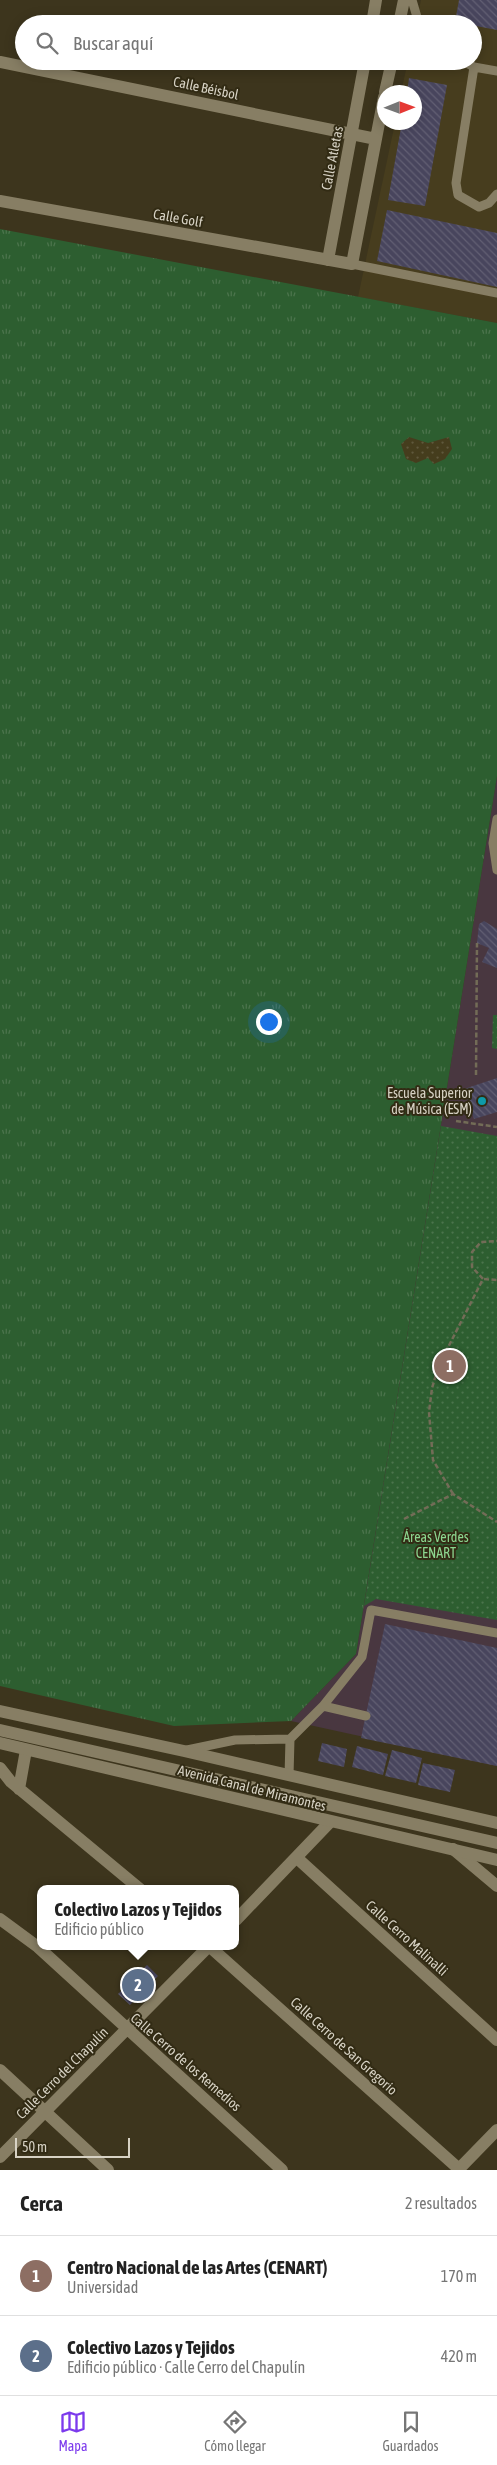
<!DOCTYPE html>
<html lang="es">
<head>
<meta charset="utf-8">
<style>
  body { margin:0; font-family:"Asap Condensed",sans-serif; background:#f2f2f2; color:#222 }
  .compass { position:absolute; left:377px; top:85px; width:45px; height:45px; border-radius:50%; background:#fff; box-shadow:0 2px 12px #0003; rotate:89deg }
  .scale { position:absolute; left:15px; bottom:12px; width:115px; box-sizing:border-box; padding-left:5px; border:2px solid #d7d2c4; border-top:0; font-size:14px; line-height:18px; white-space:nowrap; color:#d7d2c4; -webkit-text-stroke:4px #322b14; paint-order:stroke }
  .you { position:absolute; left:268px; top:1021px; width:18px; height:18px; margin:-12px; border:4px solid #fff; border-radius:50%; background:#1a73e8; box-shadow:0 0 0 8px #1a73e833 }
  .badge { display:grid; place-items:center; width:32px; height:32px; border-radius:50%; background:#7c3aed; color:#fff; font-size:16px; font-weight:700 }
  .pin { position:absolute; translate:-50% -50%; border:2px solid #fff; box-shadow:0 1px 5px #0006 }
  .popup { position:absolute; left:37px; top:1885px; width:202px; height:65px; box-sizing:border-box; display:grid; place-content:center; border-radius:10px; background:#fff; filter:drop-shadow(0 1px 4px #0005); font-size:16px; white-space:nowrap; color:#767676 }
  .popup b { font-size:19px; color:#222 }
  .popup::after { content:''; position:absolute; left:50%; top:100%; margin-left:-10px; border:10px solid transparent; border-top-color:#fff }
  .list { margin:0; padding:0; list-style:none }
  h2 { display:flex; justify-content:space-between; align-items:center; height:65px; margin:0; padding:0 20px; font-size:21px }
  h2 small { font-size:16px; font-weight:400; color:#767676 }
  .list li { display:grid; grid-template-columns:32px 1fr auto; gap:15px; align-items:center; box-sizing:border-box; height:80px; padding:0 20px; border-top:1px solid #e0e0e0 }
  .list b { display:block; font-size:19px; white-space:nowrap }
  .list p { margin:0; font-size:16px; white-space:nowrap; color:#767676 }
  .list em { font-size:16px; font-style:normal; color:#767676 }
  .icon { flex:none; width:28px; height:28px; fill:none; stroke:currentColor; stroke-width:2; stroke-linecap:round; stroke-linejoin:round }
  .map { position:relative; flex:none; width:497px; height:2170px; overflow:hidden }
  .search { position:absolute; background:#fff; box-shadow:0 2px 12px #0003; left:15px; right:15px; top:15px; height:55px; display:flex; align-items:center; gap:12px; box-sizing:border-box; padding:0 18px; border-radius:28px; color:#767676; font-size:19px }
  .sheet { height:225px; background:#fff }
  nav { display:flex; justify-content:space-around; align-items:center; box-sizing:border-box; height:70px; border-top:1px solid #e0e0e0; background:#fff; font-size:14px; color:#767676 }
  nav a { display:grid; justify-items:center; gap:2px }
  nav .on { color:#7c3aed }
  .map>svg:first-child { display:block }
  .built { fill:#473d1e }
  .education { fill:#493740 }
  .grass { fill:url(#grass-tufts) }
  .sand { fill:url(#sand-dots) }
  .park { fill:url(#park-dots) }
  .building { fill:url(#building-back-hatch) }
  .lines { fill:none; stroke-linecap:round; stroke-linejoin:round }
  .path { stroke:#736c57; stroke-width:2.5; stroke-dasharray:5 2.5; stroke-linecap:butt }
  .lane { stroke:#877e64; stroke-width:9 }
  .street { stroke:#877e64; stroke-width:12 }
  .secondary { stroke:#877e64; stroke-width:12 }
  .culture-dot { fill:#0f9aa8; stroke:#322b14; stroke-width:2 }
  .labels { text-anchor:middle; stroke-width:4; stroke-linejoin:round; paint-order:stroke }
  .street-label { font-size:14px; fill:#d7d2c4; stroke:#322b14 }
  .poi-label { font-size:14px; fill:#d7d2c4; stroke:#322b14; text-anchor:end }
  .park-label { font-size:14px; fill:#8cd68f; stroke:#322b14 }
</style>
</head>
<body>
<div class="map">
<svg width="497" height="2170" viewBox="0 0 497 2170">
  <defs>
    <pattern id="grass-tufts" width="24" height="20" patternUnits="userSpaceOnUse" patternTransform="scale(1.25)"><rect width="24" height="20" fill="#2d5e30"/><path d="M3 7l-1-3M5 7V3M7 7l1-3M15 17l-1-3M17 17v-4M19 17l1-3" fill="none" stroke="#4b744c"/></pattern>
    <pattern id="sand-dots" width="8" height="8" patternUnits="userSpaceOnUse" patternTransform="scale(1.25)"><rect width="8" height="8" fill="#453d1d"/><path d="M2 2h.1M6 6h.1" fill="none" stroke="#5f583c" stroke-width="1.8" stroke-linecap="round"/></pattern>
    <pattern id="park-dots" width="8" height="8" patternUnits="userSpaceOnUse" patternTransform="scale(1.25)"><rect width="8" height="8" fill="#2d5e30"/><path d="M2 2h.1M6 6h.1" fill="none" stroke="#4b744c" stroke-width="1.8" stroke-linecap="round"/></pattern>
    <pattern id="building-back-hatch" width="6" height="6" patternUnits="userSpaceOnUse" patternTransform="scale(1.25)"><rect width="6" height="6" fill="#48455d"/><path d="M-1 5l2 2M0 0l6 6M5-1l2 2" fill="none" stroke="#625f73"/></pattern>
  </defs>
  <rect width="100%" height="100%" fill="#3d351d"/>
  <path class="built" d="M421,0H497V323L358,297L395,123L414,122V92H401L408,61H473V24H416Z"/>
  <path class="education" d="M497,776V1766L291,1721L356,1654Z"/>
  <path class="grass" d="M0,229L497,323V776L356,1654L291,1721L174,1726L0,1686Z"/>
  <path class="sand" d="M409,437L428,443L449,437L452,449L445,459L434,464L428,458L416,463L406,459L401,444Z"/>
  <path class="park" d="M493,1015H497V1049L492,1048Z
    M441,1126L497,1136V1620L376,1599L364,1606Z"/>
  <path class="building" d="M459,0H497V30L455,22Z
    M409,78L447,85L425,206L388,200L402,122H414V92H407Z
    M387,210L497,233V287L377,261Z
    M484,921L497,929V968L482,962L489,948L477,943L479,924Z
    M497,1078V1112L474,1119L464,1089Z
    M385,1624L497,1648V1766L361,1738Z
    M322,1743L347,1749L344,1767L318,1761Z
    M357,1746L388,1754L383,1775L352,1767Z
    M392,1750L422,1758L416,1783L385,1776Z
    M423,1763L455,1770L450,1792L418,1785Z
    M147,1965L158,1976L130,2005L118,1994Z"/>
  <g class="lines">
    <path class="path" d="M476,1075L477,943
      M456,1121L497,1127
      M484,1279L497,1280
      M453,1494L433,1460L429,1412L432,1388L439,1365L483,1279L472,1267V1252L481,1242L497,1241
      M404,1519L453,1494L497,1522"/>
    <path class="lane" d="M412,0L417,17L422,24
      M463,61L474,67L497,71
      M474,67L456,183L458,195L479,207L489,203L497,194
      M352,264L497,293
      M497,819L493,843L497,870
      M323,1706L362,1657L371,1610L497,1633
      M187,1750L235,1740L290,1739
      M289,1776L290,1739L323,1706L366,1716"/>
    <path class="street" d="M372,24L376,0
      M399,24L404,0
      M0,62L376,139
      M385,92L392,61
      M0,201L352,264L384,97
      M328,260L365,61
      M0,1768L11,1782L140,1889
      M19,1789L26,1750
      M453,1849L497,1886
      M297,1858L497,2040
      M0,1919L38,1947L282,2170
      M236,1920L330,1822
      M0,2070L108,2170
      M0,2157L209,1946L459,2169
      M458,2170L497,2130"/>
    <path class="secondary" d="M0,1711L184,1751L497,1823
      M0,1730L497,1843
      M0,1743L497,1860"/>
  </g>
  <circle class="culture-dot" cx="482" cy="1101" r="5"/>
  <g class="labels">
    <g class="street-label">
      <text transform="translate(206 88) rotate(12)" y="5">Calle Béisbol</text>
      <text transform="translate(332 158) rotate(-79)" y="5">Calle Atletas</text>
      <text transform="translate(178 218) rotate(10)" y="5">Calle Golf</text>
      <text transform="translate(252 1788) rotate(14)" y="5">Avenida Canal de Miramontes</text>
      <text transform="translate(407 1938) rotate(42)" y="5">Calle Cerro Malinalli</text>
      <text transform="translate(344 2046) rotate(42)" y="5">Calle Cerro de San Gregorio</text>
      <text transform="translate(186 2062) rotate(41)" y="5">Calle Cerro de los Remedios</text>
      <text transform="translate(62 2073) rotate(-45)" y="5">Calle Cerro del Chapulín</text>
    </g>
    <g class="poi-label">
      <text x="472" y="1098">Escuela Superior<tspan x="472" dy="16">de Música (ESM)</tspan></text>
    </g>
    <g class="park-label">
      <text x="436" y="1542">Áreas Verdes<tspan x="436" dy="16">CENART</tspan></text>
    </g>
  </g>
</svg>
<svg class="compass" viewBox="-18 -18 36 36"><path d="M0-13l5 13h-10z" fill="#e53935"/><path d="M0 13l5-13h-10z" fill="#767676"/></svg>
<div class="scale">50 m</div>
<div class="you"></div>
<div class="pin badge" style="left:450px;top:1366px;background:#8d6e63">1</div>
<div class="pin badge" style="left:138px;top:1985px;background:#5c6f8a">2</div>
<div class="popup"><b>Colectivo Lazos y Tejidos</b>Edificio público</div>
<div class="search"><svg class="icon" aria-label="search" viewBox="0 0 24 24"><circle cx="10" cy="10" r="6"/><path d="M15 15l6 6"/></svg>Buscar aquí</div>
</div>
<section class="sheet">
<h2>Cerca<small>2 resultados</small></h2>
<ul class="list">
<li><span class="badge" style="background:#8d6e63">1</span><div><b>Centro Nacional de las Artes (CENART)</b><p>Universidad</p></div><em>170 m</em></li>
<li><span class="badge" style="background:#5c6f8a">2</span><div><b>Colectivo Lazos y Tejidos</b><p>Edificio público · Calle Cerro del Chapulín</p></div><em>420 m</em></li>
</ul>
</section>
<nav>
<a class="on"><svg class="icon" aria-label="map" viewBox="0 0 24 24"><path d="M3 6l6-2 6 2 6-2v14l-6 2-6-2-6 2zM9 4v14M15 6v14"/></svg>Mapa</a>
<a><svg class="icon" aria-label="directions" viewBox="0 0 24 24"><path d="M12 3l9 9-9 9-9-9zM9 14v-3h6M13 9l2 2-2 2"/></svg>Cómo llegar</a>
<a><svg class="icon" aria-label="saved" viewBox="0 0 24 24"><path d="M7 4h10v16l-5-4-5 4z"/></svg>Guardados</a>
</nav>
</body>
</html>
